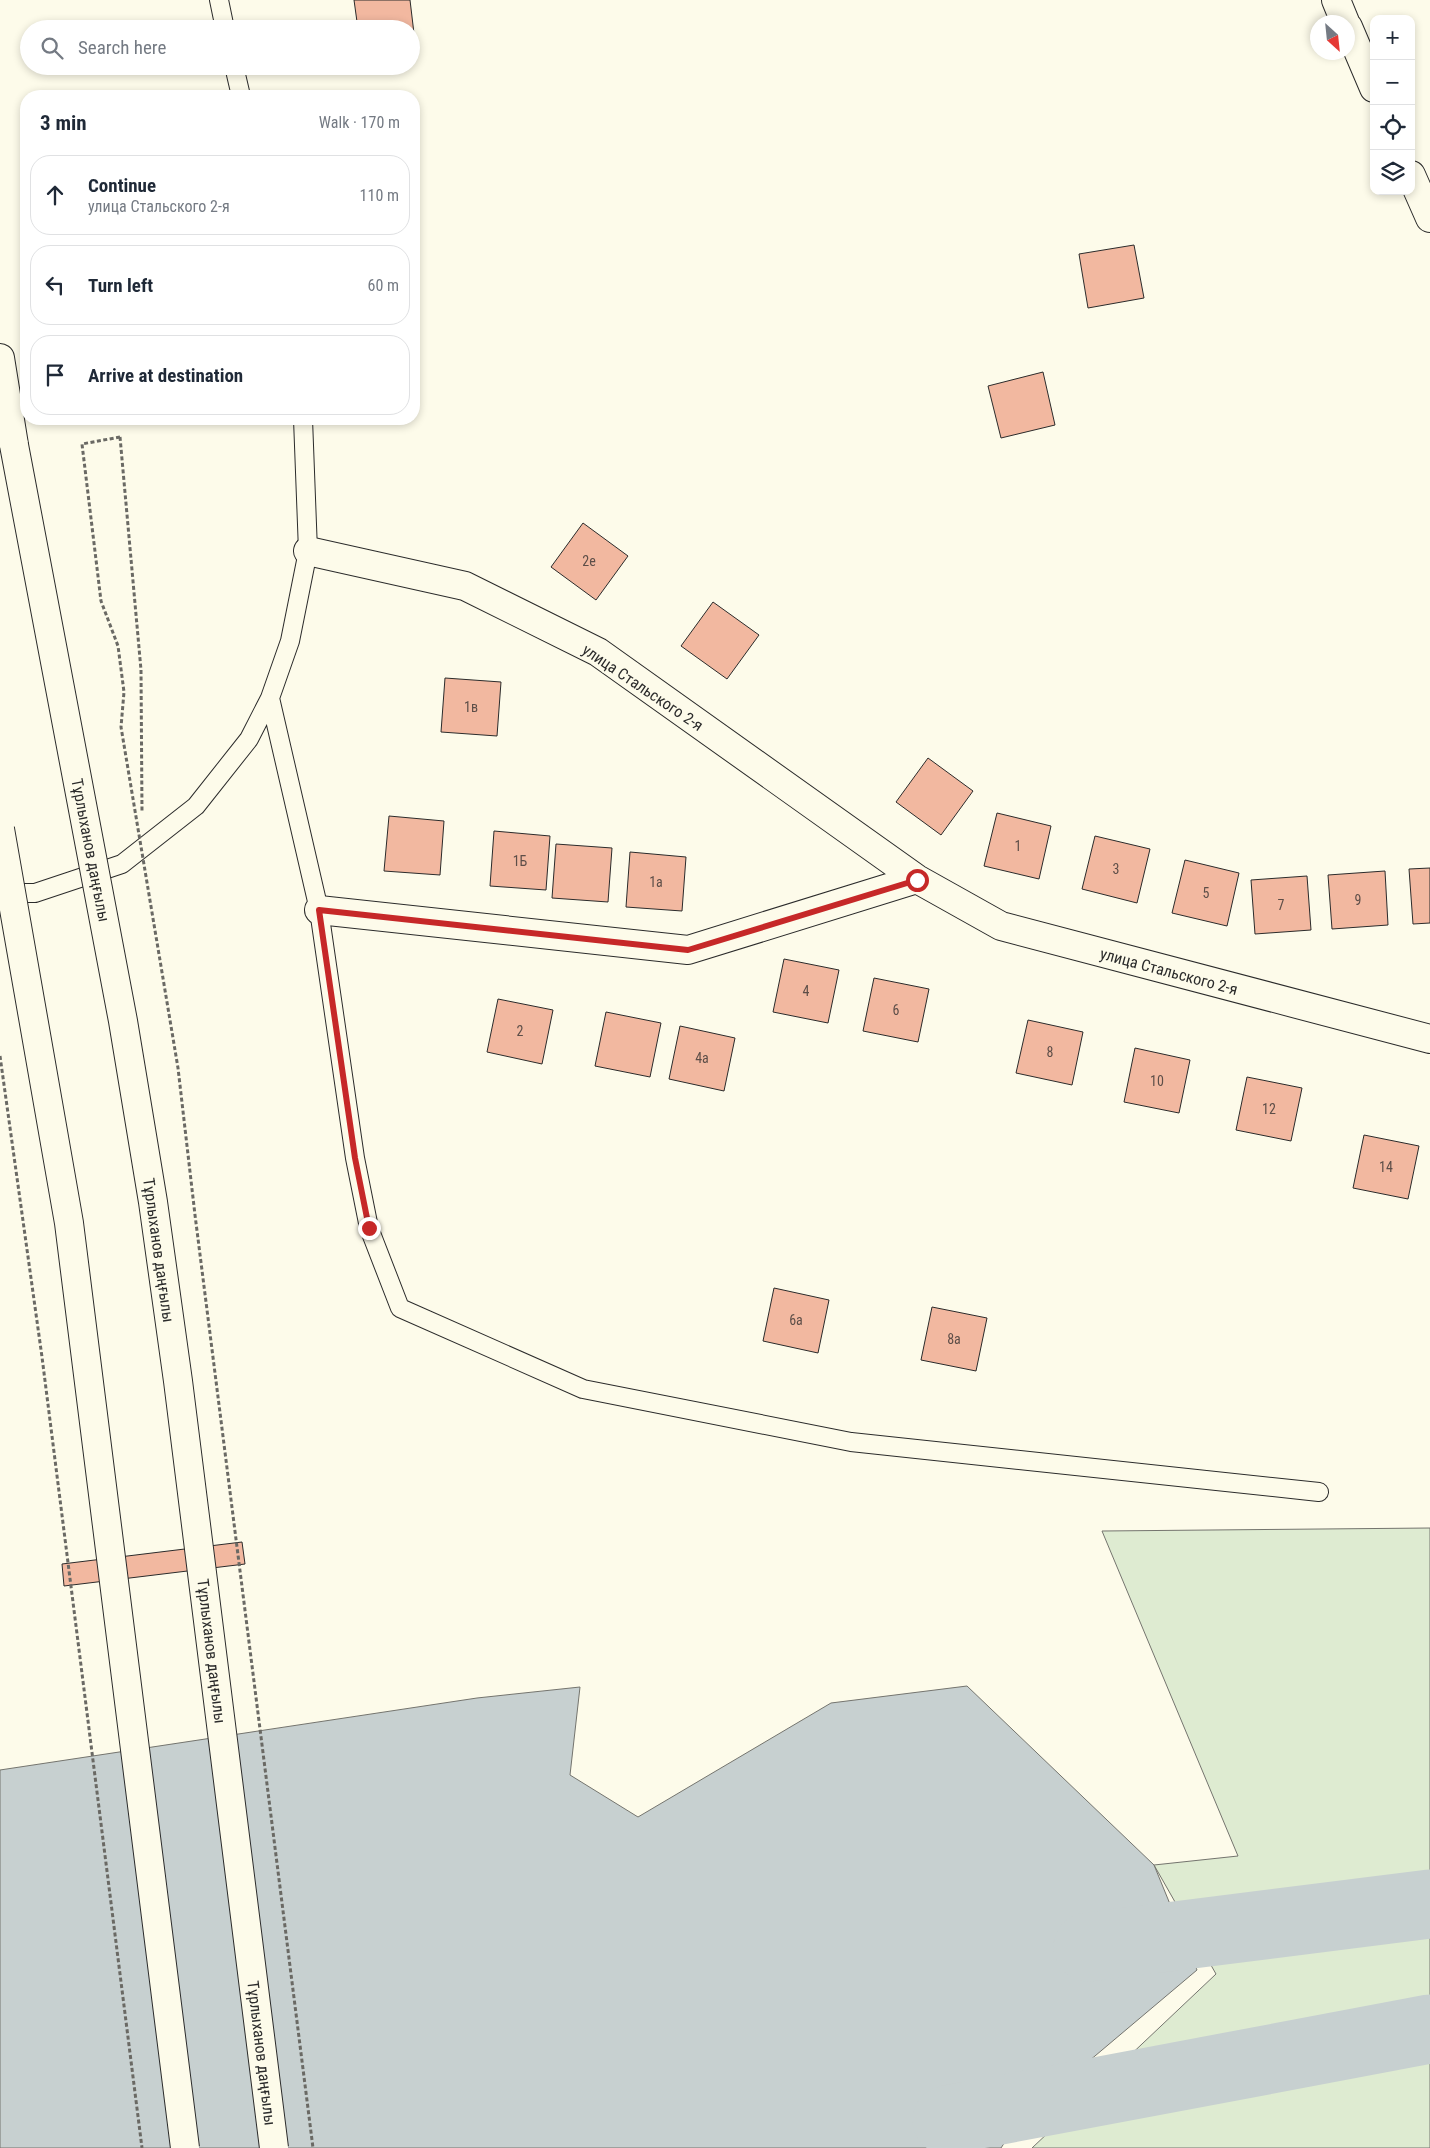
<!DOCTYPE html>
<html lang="en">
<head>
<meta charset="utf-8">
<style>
  body { margin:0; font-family:"Roboto Condensed",sans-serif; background:#f2f2f3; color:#1f2937 }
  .controls { position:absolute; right:15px; top:15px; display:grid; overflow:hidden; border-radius:10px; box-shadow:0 2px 8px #0003 }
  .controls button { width:45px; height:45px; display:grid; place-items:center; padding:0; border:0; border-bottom:1px solid #e0e1e3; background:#fff; color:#1f2937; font:25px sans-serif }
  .compass { position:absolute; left:1310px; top:15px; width:45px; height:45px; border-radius:50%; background:#fff; box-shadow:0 2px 8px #0003; rotate:153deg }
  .stop { position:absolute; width:15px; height:15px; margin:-11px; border:4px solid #c62828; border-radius:50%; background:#fff }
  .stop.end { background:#c62828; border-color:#fff; box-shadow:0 1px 5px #0008 }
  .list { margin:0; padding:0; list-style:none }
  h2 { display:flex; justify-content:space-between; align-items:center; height:65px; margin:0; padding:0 20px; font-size:21px }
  h2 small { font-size:16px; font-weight:400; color:#747a83 }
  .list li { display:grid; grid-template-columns:32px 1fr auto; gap:15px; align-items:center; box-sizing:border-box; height:80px; margin:0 10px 10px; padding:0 10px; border:1px solid #e0e1e3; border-radius:20px }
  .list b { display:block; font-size:19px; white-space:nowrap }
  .list p { margin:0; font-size:16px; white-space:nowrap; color:#747a83 }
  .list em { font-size:16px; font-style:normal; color:#747a83 }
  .icon { flex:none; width:28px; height:28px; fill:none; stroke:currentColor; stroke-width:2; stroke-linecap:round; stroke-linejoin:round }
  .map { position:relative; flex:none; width:1430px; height:2148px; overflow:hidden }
  .search { position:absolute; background:#fff; box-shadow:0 2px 8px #0003; left:20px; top:20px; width:400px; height:55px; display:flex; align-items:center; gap:12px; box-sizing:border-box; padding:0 18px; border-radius:28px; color:#747a83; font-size:19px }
  .panel { position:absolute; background:#fff; box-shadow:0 2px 8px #0003; left:20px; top:90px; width:400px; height:335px; border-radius:20px }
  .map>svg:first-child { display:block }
  .green { fill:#deebd1; stroke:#74746e }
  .water { fill:#c7d0d0; stroke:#74746e }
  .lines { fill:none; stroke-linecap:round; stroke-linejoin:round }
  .river { stroke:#c7d0d0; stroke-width:69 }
  .building { fill:#f2b8a0; stroke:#2b2b2b }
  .lane-casing { stroke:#2b2b2b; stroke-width:20 }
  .street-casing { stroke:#2b2b2b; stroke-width:30 }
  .highway-casing { stroke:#2b2b2b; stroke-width:30 }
  .path { stroke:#6a6964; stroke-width:3; stroke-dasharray:4 2.5; stroke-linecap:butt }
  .lane { stroke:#fdfbea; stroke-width:18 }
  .street { stroke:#fdfbea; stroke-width:28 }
  .highway { stroke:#fdfbea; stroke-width:28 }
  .highway-bridge-casing { stroke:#2b2b2b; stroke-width:30; stroke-linecap:butt }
  .path-bridge { stroke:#6a6964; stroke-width:3; stroke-dasharray:4 2.5; stroke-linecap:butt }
  .highway-bridge { stroke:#fdfbea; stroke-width:28 }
  .route { stroke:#c62828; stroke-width:6 }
  .labels { text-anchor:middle; stroke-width:4; stroke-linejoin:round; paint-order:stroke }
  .number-label { font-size:14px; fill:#5d4e48 }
  .street-label { font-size:16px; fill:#2b2b2b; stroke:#fdfbea }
</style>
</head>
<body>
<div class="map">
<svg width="1430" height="2148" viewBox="0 0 1430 2148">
  <rect width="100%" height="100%" fill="#fdfbea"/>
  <path class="green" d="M1430,1528V2148H1032L1216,1974L1154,1865L1238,1856L1102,1531Z"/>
  <path class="water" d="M967,1686L1154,1865L1197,1970L1019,2120L1001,2148H0V1770L477,1698L580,1687L570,1775L638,1817L831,1703Z"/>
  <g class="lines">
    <path class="river" d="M1088,1947L1430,1904
      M947,2120L1430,2029"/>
  </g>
  <path class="building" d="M354,0H410L415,42L411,43V29H358Z
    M1134,245L1144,298L1088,308L1079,254Z
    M1043,372L1055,425L1001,438L988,386Z
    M583,523L628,556L596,600L551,567Z
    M713,602L759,635L727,679L681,646Z
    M445,678L501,682L497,736L441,732Z
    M928,758L973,791L941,835L896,802Z
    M997,813L1051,826L1039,879L984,866Z
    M389,816L444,821L440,875L384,871Z
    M494,831L550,836L546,890L490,886Z
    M1095,836L1150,849L1137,903L1082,889Z
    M556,844L612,848L608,902L552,898Z
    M630,852L686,857L682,911L626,907Z
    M1185,860L1239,873L1227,926L1172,913Z
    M1430,868V923L1413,924L1409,869Z
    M1385,871L1388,925L1332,929L1328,875Z
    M1307,876L1311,930L1255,934L1251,880Z
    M784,959L839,970L828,1023L773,1012Z
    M874,978L929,989L918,1042L863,1031Z
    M498,999L553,1010L542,1064L487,1052Z
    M606,1012L661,1023L650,1077L595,1066Z
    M1028,1020L1083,1032L1072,1085L1016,1073Z
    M680,1026L735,1038L724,1091L669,1079Z
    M1135,1048L1190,1060L1179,1113L1124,1102Z
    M1247,1077L1302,1088L1291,1141L1236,1130Z
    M1364,1135L1419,1146L1408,1199L1353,1188Z
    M774,1288L829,1300L818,1353L763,1341Z
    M932,1307L987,1318L976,1371L921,1360Z
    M242,1542L245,1564L64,1586L62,1564Z"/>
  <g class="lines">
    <defs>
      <path id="lane" d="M219,0L225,29
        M234,66L241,96
        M270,698L319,910L355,1158L369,1228L400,1308L583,1389L851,1442L1319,1492
        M2,893H35L122,864L196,806L249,739L270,698L290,641L308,551L303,419"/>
      <path id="street" d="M1336,0L1345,22
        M1348,27L1374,88
        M1411,175L1430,218
        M308,551L465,586L598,652L917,879L1001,926L1430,1039
        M319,910L688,950L917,879"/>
      <path id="highway" d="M0,358L14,445"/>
    </defs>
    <use href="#lane" class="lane-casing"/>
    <use href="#street" class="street-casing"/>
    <use href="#highway" class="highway-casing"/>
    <path class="path" d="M120,437L141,670L142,812
      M0,1056L42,1357L142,2148"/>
    <use href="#lane" class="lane"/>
    <use href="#street" class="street"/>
    <use href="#highway" class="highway"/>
    <defs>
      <path id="highway-bridge" d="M14,445L123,1021L153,1202L178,1381L274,2148
        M0,829L69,1223L185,2148"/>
    </defs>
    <use href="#highway-bridge" class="highway-bridge-casing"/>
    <path class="path-bridge" d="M120,437L82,444L101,601L118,646L124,692L121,727L178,1068L195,1215L313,2148"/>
    <use href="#highway-bridge" class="highway-bridge"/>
  </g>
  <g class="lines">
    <path class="route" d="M369,1228L355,1158L319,910L688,950L917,880"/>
  </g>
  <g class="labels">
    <g class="number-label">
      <text x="589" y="566">2е</text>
      <text x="471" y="712">1в</text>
      <text x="1018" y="851">1</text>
      <text x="520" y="866">1Б</text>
      <text x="1116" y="874">3</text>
      <text x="656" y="887">1а</text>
      <text x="1206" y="898">5</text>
      <text x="1358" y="905">9</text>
      <text x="1281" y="910">7</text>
      <text x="806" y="996">4</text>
      <text x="896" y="1015">6</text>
      <text x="520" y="1036">2</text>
      <text x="1050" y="1057">8</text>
      <text x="702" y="1063">4а</text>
      <text x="1157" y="1086">10</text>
      <text x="1269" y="1114">12</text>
      <text x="1386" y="1172">14</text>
      <text x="796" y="1325">6а</text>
      <text x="954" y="1344">8а</text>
    </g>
    <g class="street-label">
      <text transform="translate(643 687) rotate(34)" y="6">улица Стальского 2-я</text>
      <text transform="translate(91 850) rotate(79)" y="6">Тұрлыханов даңғылы</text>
      <text transform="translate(1169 971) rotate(15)" y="6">улица Стальского 2-я</text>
      <text transform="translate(159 1250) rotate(82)" y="6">Тұрлыханов даңғылы</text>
      <text transform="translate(212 1651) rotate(83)" y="6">Тұрлыханов даңғылы</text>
      <text transform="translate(262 2053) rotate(83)" y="6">Тұрлыханов даңғылы</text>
    </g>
  </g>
</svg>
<div class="controls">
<button>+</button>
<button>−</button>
<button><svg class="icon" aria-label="locate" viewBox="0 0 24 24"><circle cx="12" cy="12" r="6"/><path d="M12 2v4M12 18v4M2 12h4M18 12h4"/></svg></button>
<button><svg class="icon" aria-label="layers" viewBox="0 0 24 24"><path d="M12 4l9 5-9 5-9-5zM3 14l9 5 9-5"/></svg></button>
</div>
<svg class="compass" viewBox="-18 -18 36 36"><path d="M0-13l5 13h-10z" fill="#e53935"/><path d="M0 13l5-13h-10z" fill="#747a83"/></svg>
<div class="stop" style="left:917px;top:880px"></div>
<div class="stop end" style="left:369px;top:1228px"></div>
<div class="search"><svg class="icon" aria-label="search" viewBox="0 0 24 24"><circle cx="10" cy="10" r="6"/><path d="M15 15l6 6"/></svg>Search here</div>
<section class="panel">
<h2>3 min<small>Walk · 170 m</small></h2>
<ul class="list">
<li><svg class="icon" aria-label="ahead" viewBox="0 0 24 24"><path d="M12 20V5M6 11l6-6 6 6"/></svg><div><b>Continue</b><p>улица Стальского 2-я</p></div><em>110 m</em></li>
<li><svg class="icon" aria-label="left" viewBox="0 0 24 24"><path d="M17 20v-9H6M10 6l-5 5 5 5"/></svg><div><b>Turn left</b></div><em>60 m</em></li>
<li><svg class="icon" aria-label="arrive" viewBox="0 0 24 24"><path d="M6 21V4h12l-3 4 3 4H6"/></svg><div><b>Arrive at destination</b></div></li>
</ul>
</section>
</div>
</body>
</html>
